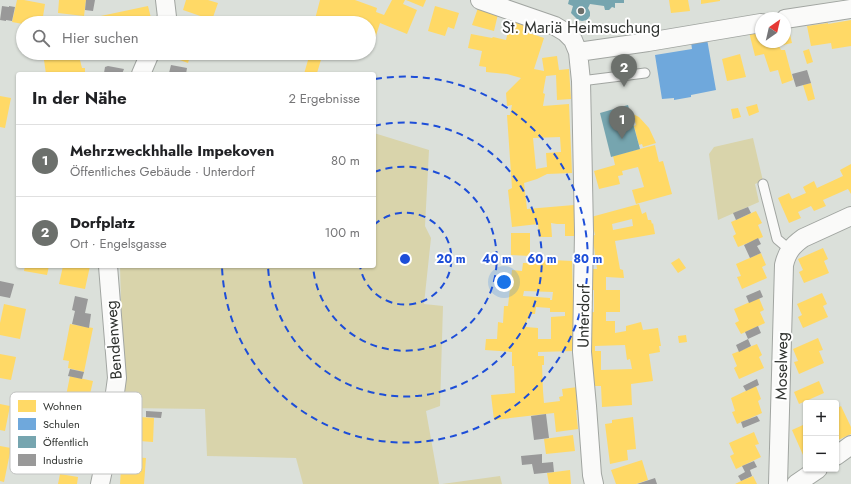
<!DOCTYPE html>
<html lang="de">
<head>
<meta charset="utf-8">
<style>
  body { margin:0; font-family:Jost,sans-serif; background:#f2f2f2; color:#202124 }
  .controls { position:absolute; right:12px; bottom:12px; display:grid; overflow:hidden; border-radius:4px; box-shadow:0 1px 3px #0004 }
  .controls button { width:36px; height:36px; display:grid; place-items:center; padding:0; border:0; border-bottom:1px solid #e0e0e0; background:#fff; color:#202124; font:20px sans-serif }
  .compass { position:absolute; left:755px; top:12px; width:36px; height:36px; border-radius:50%; background:#fff; box-shadow:0 1px 3px #0004; rotate:34deg }
  .you { position:absolute; left:504px; top:282px; width:14px; height:14px; margin:-10px; border:3px solid #fff; border-radius:50%; background:#1a73e8; box-shadow:0 0 0 6px #1a73e833 }
  .badge { display:grid; place-items:center; width:26px; height:26px; border-radius:50%; background:#6c706c; color:#fff; font-size:13px; font-weight:700 }
  .pin { position:absolute; translate:-50% -33px; filter:drop-shadow(0 1px 2px #0008) }
  .pin::after { content:''; position:absolute; top:21px; width:14px; height:12px; background:inherit; clip-path:polygon(0 0,100% 0,50% 100%) }
  .list { margin:0; padding:0; list-style:none }
  h2 { display:flex; justify-content:space-between; align-items:center; height:52px; margin:0; padding:0 16px; font-size:17px }
  h2 small { font-size:13px; font-weight:400; color:#757577 }
  .list li { display:grid; grid-template-columns:26px 1fr auto; gap:12px; align-items:center; box-sizing:border-box; height:72px; padding:0 16px; border-top:1px solid #e0e0e0 }
  .list b { display:block; font-size:15px; white-space:nowrap }
  .list p { margin:0; font-size:13px; white-space:nowrap; color:#757577 }
  .list em { font-size:13px; font-style:normal; color:#757577 }
  .icon { flex:none; width:22px; height:22px; fill:none; stroke:currentColor; stroke-width:2; stroke-linecap:round; stroke-linejoin:round }
  .map { position:relative; flex:none; width:851px; height:484px; overflow:hidden }
  .search { position:absolute; background:#fff; box-shadow:0 1px 3px #0004; left:16px; top:16px; width:360px; height:44px; display:flex; align-items:center; gap:10px; box-sizing:border-box; padding:0 14px; border-radius:22px; color:#757577; font-size:15px }
  .panel { position:absolute; background:#fff; box-shadow:0 1px 3px #0004; left:16px; top:72px; width:360px; height:196px; border-radius:4px }
  .map>svg:first-child { display:block }
  .green { fill:#d9d4ab }
  .homes { fill:#ffd966; fill-rule:evenodd }
  .schools { fill:#6fa8dc }
  .public { fill:#76a5af }
  .industry { fill:#999 }
  .lines { fill:none; stroke-linecap:round; stroke-linejoin:round }
  .lane-casing { stroke:#a1a5a1; stroke-width:11 }
  .street-casing { stroke:#a1a5a1; stroke-width:20 }
  .lane { stroke:#fafaf9; stroke-width:9 }
  .street { stroke:#fafaf9; stroke-width:18 }
  .ring { fill:none; stroke:#1d4ed8; stroke-width:2; stroke-dasharray:7 5 }
  .poi-dot { fill:#6c706c; stroke:#fff; stroke-width:1.5 }
  .labels { text-anchor:middle; stroke-width:4; stroke-linejoin:round; paint-order:stroke }
  .poi-label { font-size:16px; fill:#303330; stroke:#fff }
  .street-label { font-size:16px; fill:#303330; stroke:#fff }
  .key { fill:#fff; stroke:#c1c2c1; stroke-width:1 }
  .key-label { font-size:11px; fill:#303330 }
  .centre { fill:#1d4ed8; stroke:#fff; stroke-width:2 }
  .ring-label { font-size:12px; text-anchor:middle; font-weight:bold; fill:#1d4ed8; stroke:#fff; stroke-width:4; stroke-linejoin:round; paint-order:stroke }
</style>
</head>
<body>
<div class="map">
<svg width="851" height="484" viewBox="0 0 851 484">
  <rect width="100%" height="100%" fill="#dbe0da"/>
  <path class="green" d="M374,133L429,150L425,226L431,238L424,304L443,306L440,406L426,411L439,484H303L296,458L207,456L205,409L124,408L120,266H374Z
    M753,138L763,181L755,184L759,202L718,220L709,154L714,147Z
    M500,476L502,484H442Z"/>
  <path class="homes" d="M17,0H24L45,4L42,23H23V24L12,22Z
    M59,0H86L84,16L58,13Z
    M186,0H208L218,3L212,20L183,10Z
    M320,0H355L377,8L376,12L384,15L392,0H405L403,4L417,10L407,34L380,23L374,42L369,41V23H314Z
    M406,0H426L423,7Z
    M669,0H688L690,11L671,13Z
    M701,0H720V1L701,4Z
    M148,6L151,18L125,23H97L96,17Z
    M435,6L459,13L454,29L448,27L445,36L428,31Z
    M478,8L498,14L494,31L472,25Z
    M511,19L528,26L526,32L544,38L534,69L544,71L542,58L557,56L559,70L569,69L571,99L557,100L556,75L546,76L543,93L545,94L543,106L569,104L572,173L547,174L537,179L524,183L527,209L574,205V210H578L577,236H565V224H557L551,223L552,237H539L538,224L512,227L508,190L512,188L507,115H510L512,105L507,106L506,93L521,78L507,74L486,72V67L479,66L482,51L468,48L471,34L492,38L493,37L506,40ZM560,137L561,152L546,153L547,167L536,169L533,138Z
    M851,20V46L832,49L831,43L811,46L807,26L828,23V24Z
    M785,26H788L792,43L779,46L781,50H785L793,80L782,84L778,70L770,72L764,54L755,56L749,32L761,30V42H785Z
    M809,49L813,62L807,64L803,51Z
    M43,53H95V54L79,56L82,68H85V72L77,74H46Z
    M122,53H135L132,60H120Z
    M166,53H191L188,63L166,55Z
    M310,53H323L317,73L314,72L313,74H304Z
    M740,54L746,77L727,81L722,59Z
    M811,83L815,99L808,101L803,85Z
    M0,96L11,98L5,128L0,127Z
    M757,104L759,112L749,116L746,107Z
    M738,108L741,117L733,119L731,109Z
    M633,114L639,117L649,128L656,143L643,147L642,144L639,145L634,126L636,125Z
    M655,145L659,162L663,161L672,194L636,204L632,190L644,187L638,167L622,171L623,175L618,176L620,184L599,189L594,171L615,165L613,156Z
    M851,164V194L848,189L823,200L826,206L814,211L811,206L798,212L801,218L789,223L778,198L789,193L792,199L806,193L803,187L814,181L817,188L843,176L840,170Z
    M639,204L642,214L646,212L648,220H651L652,224L653,223L655,234L615,241L620,269L623,270L624,278L606,277V290H620V312H606V321H615V333L626,331V326L641,322L643,330L658,328L661,346H659L660,352L649,354L653,381L631,384L632,405L602,407L601,386H588L587,313L594,312V290H591V269H597L594,247L591,236L595,235L591,217ZM632,219L633,226L613,230L612,224ZM625,345L627,360L630,359L632,369L601,370V351H595V346Z
    M756,211L762,223L758,225L763,237L738,247L733,236L736,234L731,222Z
    M511,233H530V256L511,255Z
    M823,248L828,259L824,261L829,273L804,283L799,272L803,270L798,259Z
    M761,253L766,265L762,267L767,278L742,289L737,277L741,276L736,264Z
    M679,258L686,268L678,273L671,263Z
    M532,259L572,261L573,300H575L574,329H572L573,338H574L575,351L538,352V356H544V365H542L543,391L544,403L560,401L559,397L563,396L562,389L578,387L579,410H576L578,429L556,432L554,413L494,420L491,395L515,393L514,366H512V352L485,350L486,339H497L498,322L503,323L504,306H508L512,270L522,271L523,263H532ZM524,291L553,292L552,300H550V298L523,296ZM536,307L550,308V312H565V316L551,317V339H538V328L526,327L527,319H530V314H535Z
    M25,266H49L47,275L24,271Z
    M63,266H90L85,289L59,284Z
    M822,293L827,304L823,306L828,317L803,328L798,317L802,315L797,304Z
    M759,298L764,310L760,312L765,323L741,334L735,323L739,321L734,309Z
    M4,304L26,309L20,339L0,335V323Z
    M70,324L93,328L84,372L68,368L69,361L63,360Z
    M686,335L687,342L679,343L678,336Z
    M818,338L823,350L819,351L824,363L799,374L794,362L798,361L793,349Z
    M757,344L762,355L759,357L764,368L739,379L734,368L737,366L732,354Z
    M0,354L16,357L11,380L0,378Z
    M70,376L93,381L85,416L63,411Z
    M819,381L824,393L799,404L794,392Z
    M756,386L761,399L758,401L762,413L737,424L732,412L735,411L731,398Z
    M0,404L10,406L5,431L0,430Z
    M841,406L851,427V434L836,441V409Z
    M126,416L154,418L153,442L125,440Z
    M633,417L636,449L627,450L628,460L610,464L605,424L612,423V420Z
    M803,425L806,432V454L803,455L792,430Z
    M754,432L759,444L755,445L761,457L736,469L730,456L734,454L729,443Z
    M573,435L575,451L546,454L544,439Z
    M0,446L11,448L4,482L0,481Z
    M122,456L146,458L144,484H120Z
    M642,460L648,480L636,484H616L611,470Z
    M570,470L571,484H549L547,473Z
    M60,474L78,477L77,484H58Z
    M753,476L757,484H735L741,481Z"/>
  <path class="schools" d="M707,39L716,90L691,95V97L674,100V98L662,99L655,55L692,49L691,42Z"/>
  <path class="public" d="M569,0H624V3H615V8L612,7L609,10H605L604,6L590,4L588,8L590,12V16L587,20L582,21L578,20L571,13L573,6L568,4Z
    M628,105L640,149L611,157L600,113Z"/>
  <path class="industry" d="M86,0H95L93,11L85,10Z
    M2,6L9,7V6L15,7L12,21L6,20V21L0,20Z
    M171,65L187,68L186,74L169,73Z
    M108,66L124,69L122,74H110L104,73L105,67Z
    M807,70L811,83L796,87L792,74Z
    M748,207L751,213L736,220L733,213Z
    M758,238L761,244L757,246L761,253L750,258L744,245Z
    M0,281L14,284L10,298L0,296Z
    M760,290L763,297L749,303L746,296Z
    M75,296L88,299L85,313L91,314L89,328L72,324L75,311L72,310Z
    M758,326L761,333L748,339L745,332Z
    M748,339L751,346L739,352L736,345Z
    M70,369L84,372L82,379L68,376Z
    M757,379L759,385L746,391L743,386Z
    M146,411L162,412L161,418L146,417Z
    M546,414L549,438L534,440L531,416Z
    M757,416L760,421L743,428L741,422Z
    M542,454V463L553,462L554,472L534,474L532,464L522,465L521,456Z
    M754,461L757,467L750,470L752,476L741,481L738,476L745,472L742,466Z
    M655,478L657,484H637Z"/>
  <g class="lines">
    <defs>
      <path id="lane" d="M581,81L645,73
        M763,184L777,239L790,250"/>
      <path id="street" d="M480,0L555,26L565,32L573,40L578,52L581,81L584,232L582,352L587,406L592,475L594,484
        M785,19L851,9
        M164,23L167,17L165,0
        M578,52L648,42L761,23
        M141,74L150,53
        M836,456L851,445
        M100,484L107,451L117,378L108,266
        M778,484L784,265C787,252 792,246 803,238L851,216
        M796,484L818,469"/>
    </defs>
    <use href="#lane" class="lane-casing"/>
    <use href="#street" class="street-casing"/>
    <use href="#lane" class="lane"/>
    <use href="#street" class="street"/>
  </g>
  <g class="ring">
    <path d="M374 225A46 46 0 1 1 360 266"/>
    <path d="M374 172A92 92 0 1 1 313 266"/>
    <path d="M374 126A137 137 0 1 1 268 266"/>
    <path d="M375 79A183 183 0 1 1 222 267"/>
  </g>
  <circle class="poi-dot" cx="581" cy="11" r="4"/>
  <g class="labels">
    <g class="poi-label">
      <text x="581" y="33">St. Mariä Heimsuchung</text>
    </g>
    <g class="street-label">
      <text transform="translate(583 316) rotate(-89)" y="6">Unterdorf</text>
      <text transform="translate(113 340) rotate(-94)" y="6">Bendenweg</text>
      <text transform="translate(781 366) rotate(-89)" y="6">Moselweg</text>
    </g>
  </g>
  <rect x="10" y="392" width="132" height="82" rx="6" class="key"/>
  <rect x="18" y="400" width="18" height="12" fill="#ffd966"/>
  <rect x="18" y="418" width="18" height="12" fill="#6fa8dc"/>
  <rect x="18" y="436" width="18" height="12" fill="#76a5af"/>
  <rect x="18" y="454" width="18" height="12" fill="#999"/>
  <g class="key-label">
    <text x="43" y="410">Wohnen</text>
    <text x="43" y="428">Schulen</text>
    <text x="43" y="446">Öffentlich</text>
    <text x="43" y="464">Industrie</text>
  </g>
  <circle cx="405" cy="259" r="6" class="centre"/>
  <g class="ring-label">
    <text x="451" y="263">20 m</text>
    <text x="497" y="263">40 m</text>
    <text x="542" y="263">60 m</text>
    <text x="588" y="263">80 m</text>
  </g>
</svg>
<div class="controls">
<button>+</button>
<button>−</button>
</div>
<svg class="compass" viewBox="-18 -18 36 36"><path d="M0-13l5 13h-10z" fill="#e53935"/><path d="M0 13l5-13h-10z" fill="#757577"/></svg>
<div class="you"></div>
<div class="pin badge" style="left:622px;top:139px">1</div>
<div class="pin badge" style="left:624px;top:87px">2</div>
<div class="search"><svg class="icon" aria-label="search" viewBox="0 0 24 24"><circle cx="10" cy="10" r="6"/><path d="M15 15l6 6"/></svg>Hier suchen</div>
<section class="panel">
<h2>In der Nähe<small>2 Ergebnisse</small></h2>
<ul class="list">
<li><span class="badge">1</span><div><b>Mehrzweckhhalle Impekoven</b><p>Öffentliches Gebäude · Unterdorf</p></div><em>80 m</em></li>
<li><span class="badge">2</span><div><b>Dorfplatz</b><p>Ort · Engelsgasse</p></div><em>100 m</em></li>
</ul>
</section>
</div>
</body>
</html>
